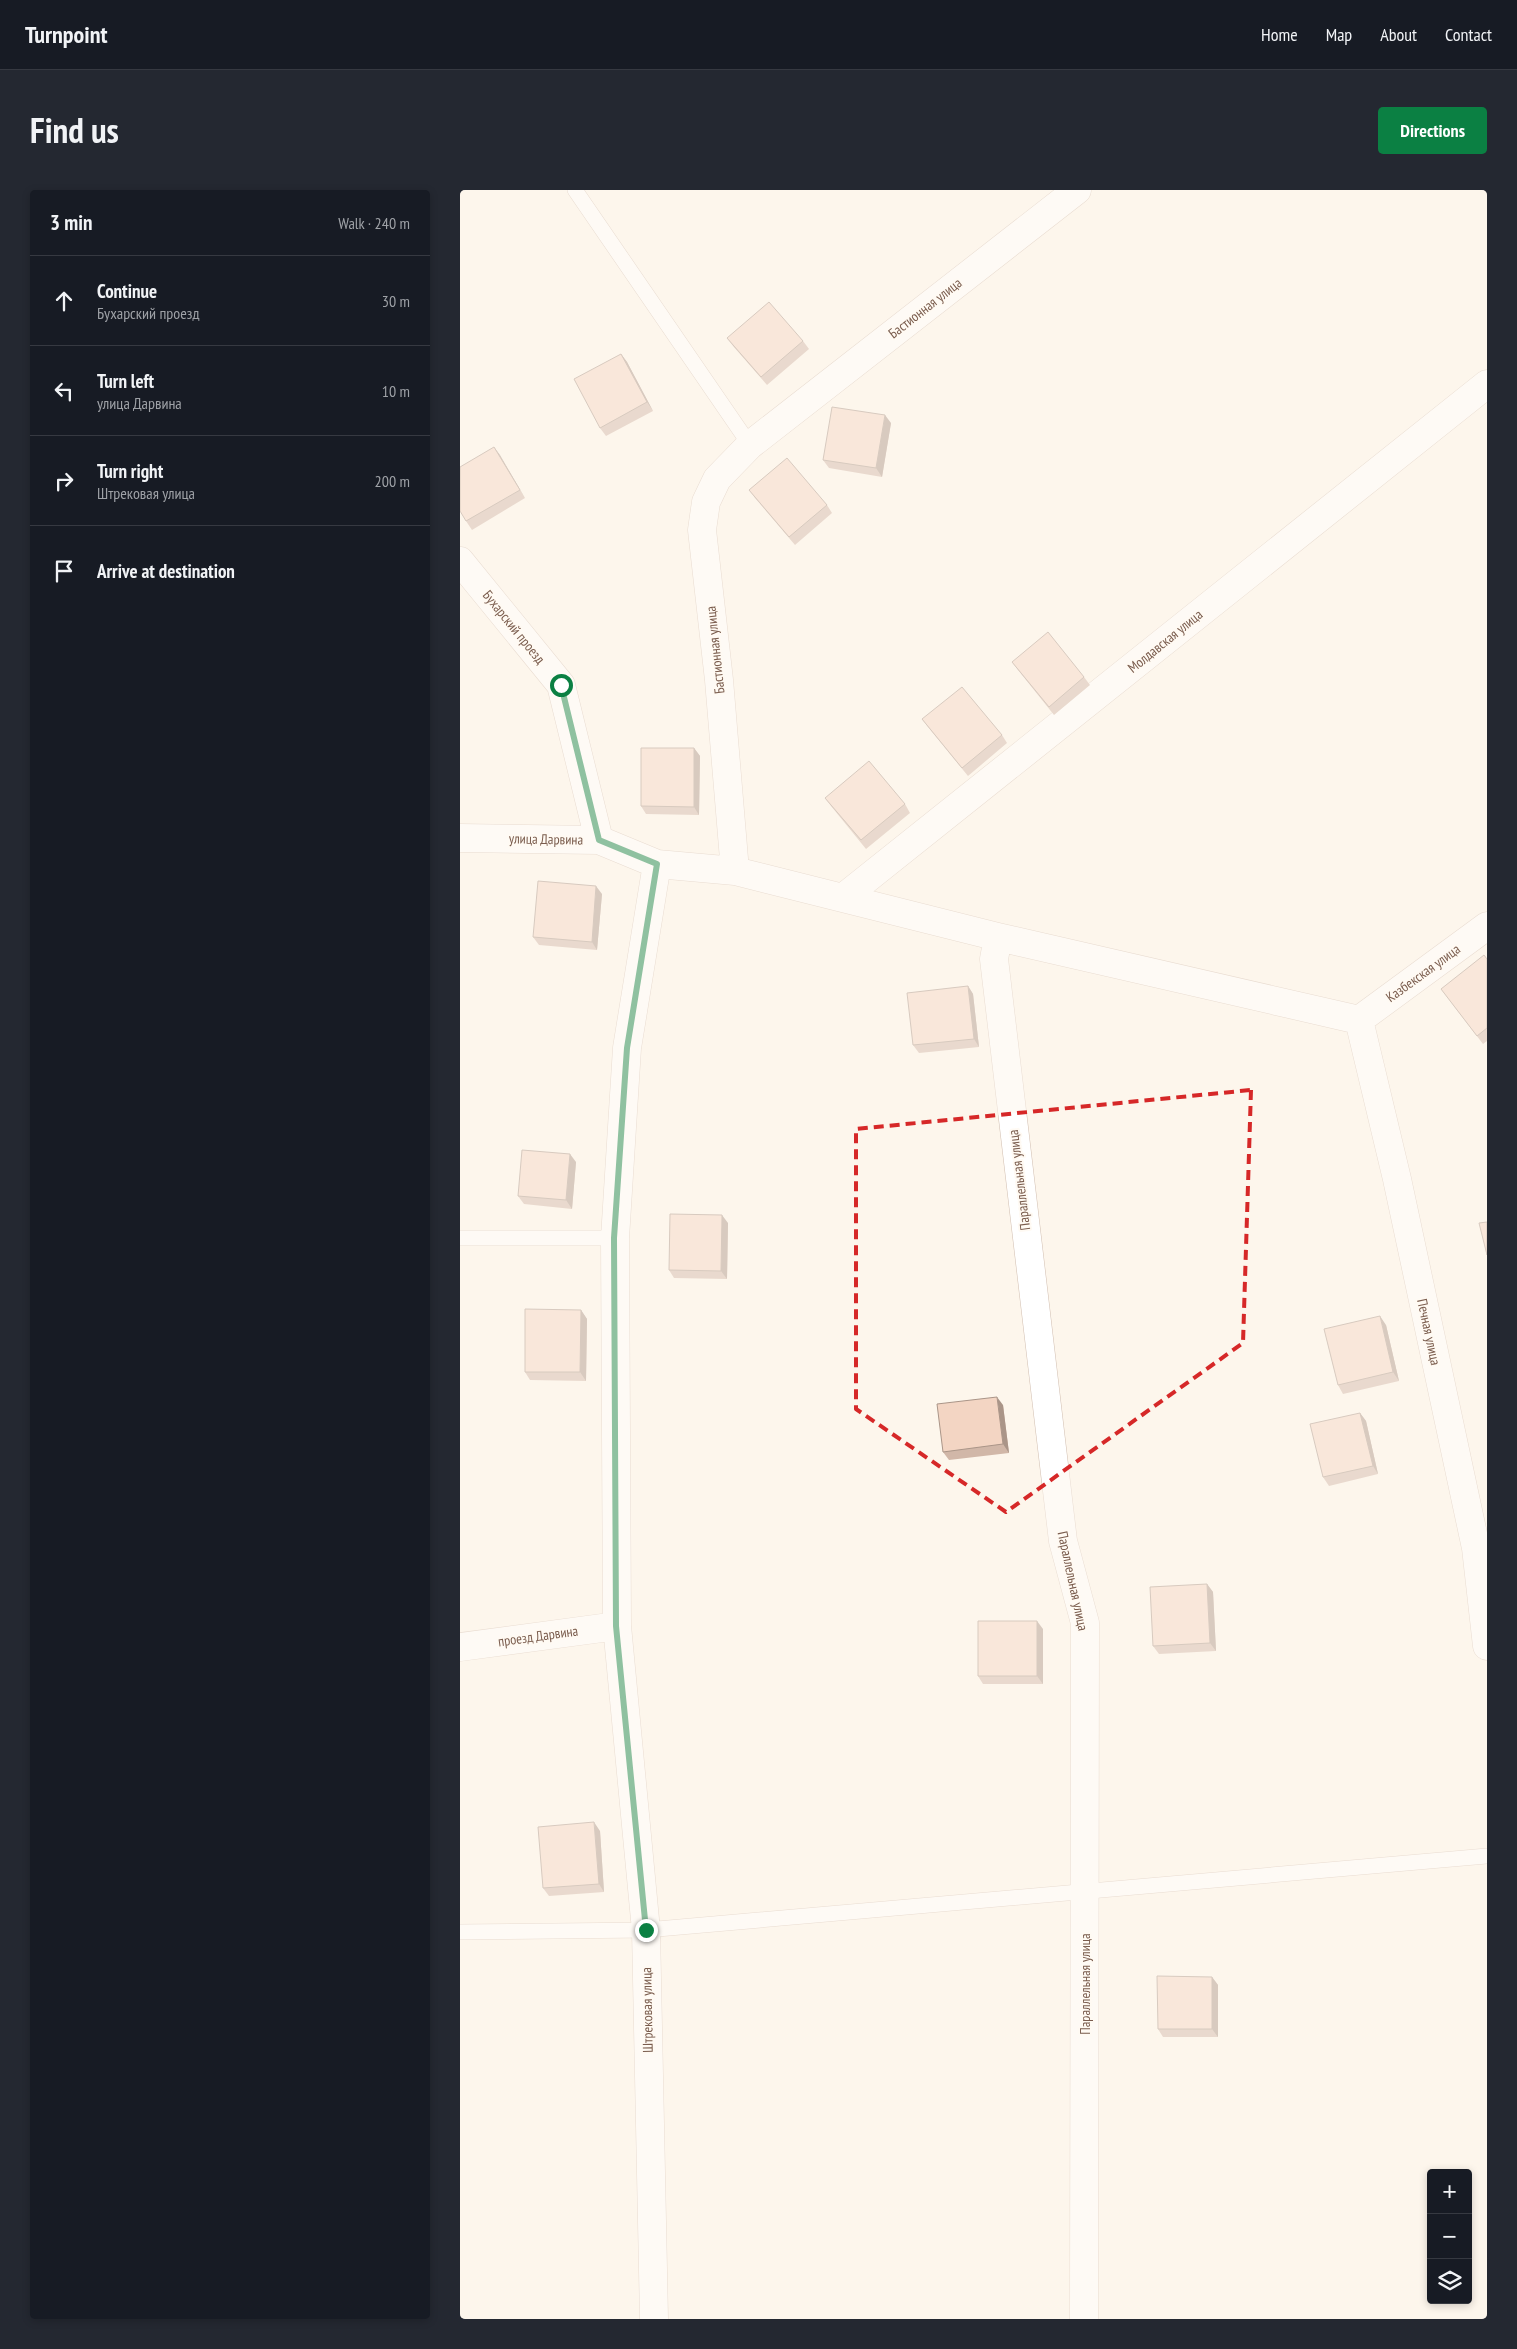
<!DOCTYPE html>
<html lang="en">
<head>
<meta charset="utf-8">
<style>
  body { margin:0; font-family:"PT Sans Narrow",sans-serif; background:#242831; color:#f1f3f6 }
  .controls { position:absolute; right:15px; bottom:15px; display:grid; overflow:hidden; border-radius:5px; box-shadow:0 2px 8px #0003 }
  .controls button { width:45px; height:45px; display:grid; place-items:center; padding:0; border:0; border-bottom:1px solid #363941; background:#171b24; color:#f1f3f6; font:25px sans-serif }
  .stop { position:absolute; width:15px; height:15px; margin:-11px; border:4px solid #0b8043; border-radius:50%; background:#fff }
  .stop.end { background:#0b8043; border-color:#fff; box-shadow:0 1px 5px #0008 }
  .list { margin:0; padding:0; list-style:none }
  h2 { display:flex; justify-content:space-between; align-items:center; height:65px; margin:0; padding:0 20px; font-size:21px }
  h2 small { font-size:16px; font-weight:400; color:#9ea1a6 }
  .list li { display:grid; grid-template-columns:32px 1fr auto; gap:15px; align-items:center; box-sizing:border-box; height:90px; padding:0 20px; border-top:1px solid #363941 }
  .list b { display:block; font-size:19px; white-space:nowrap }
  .list p { margin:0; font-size:16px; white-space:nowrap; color:#9ea1a6 }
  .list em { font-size:16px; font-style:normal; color:#9ea1a6 }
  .icon { flex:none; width:28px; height:28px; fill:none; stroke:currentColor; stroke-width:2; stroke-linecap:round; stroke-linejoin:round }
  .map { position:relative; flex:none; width:1027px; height:2129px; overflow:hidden; border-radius:5px }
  header { display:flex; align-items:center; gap:30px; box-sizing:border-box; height:70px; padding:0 25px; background:#171b24; border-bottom:1px solid #363941 }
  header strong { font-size:24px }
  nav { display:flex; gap:28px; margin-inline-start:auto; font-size:18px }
  .intro { display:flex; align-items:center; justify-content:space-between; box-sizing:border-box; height:120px; padding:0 30px }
  h1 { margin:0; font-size:35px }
  .button { padding:12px 22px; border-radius:5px; background:#0b8043; color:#fff; font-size:18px; font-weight:700 }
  main { display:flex; gap:30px; padding:0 30px }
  aside { flex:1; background:#171b24; border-radius:5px; box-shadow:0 2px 8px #0003 }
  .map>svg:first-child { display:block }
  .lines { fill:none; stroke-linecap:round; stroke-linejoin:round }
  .service-casing { stroke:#d1beb0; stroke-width:16 }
  .minor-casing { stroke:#d1beb0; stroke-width:29 }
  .service { stroke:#fff; stroke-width:15 }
  .minor { stroke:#fff; stroke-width:28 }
  .wall { fill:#d1b7a8 }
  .shaded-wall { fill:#aa9588 }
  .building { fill:#f3d5c3; stroke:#aa9588 }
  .route { stroke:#0b8043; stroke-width:6 }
  .marked { fill:none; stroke:#d62828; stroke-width:4; stroke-dasharray:10 6; stroke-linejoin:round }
  .labels { text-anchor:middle; stroke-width:4; stroke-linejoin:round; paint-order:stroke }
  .street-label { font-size:14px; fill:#7a5c4d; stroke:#fffaf3 }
</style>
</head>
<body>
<header>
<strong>Turnpoint</strong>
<nav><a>Home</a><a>Map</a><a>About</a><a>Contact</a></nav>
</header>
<div class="intro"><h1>Find us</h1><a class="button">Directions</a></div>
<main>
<aside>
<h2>3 min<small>Walk · 240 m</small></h2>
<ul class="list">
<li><svg class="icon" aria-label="ahead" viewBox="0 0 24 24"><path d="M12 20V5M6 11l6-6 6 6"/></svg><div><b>Continue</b><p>Бухарский проезд</p></div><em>30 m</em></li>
<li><svg class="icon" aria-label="left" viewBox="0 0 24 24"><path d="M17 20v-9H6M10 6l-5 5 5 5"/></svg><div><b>Turn left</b><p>улица Дарвина</p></div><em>10 m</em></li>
<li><svg class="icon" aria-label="right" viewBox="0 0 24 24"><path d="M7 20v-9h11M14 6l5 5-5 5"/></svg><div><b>Turn right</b><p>Штрековая улица</p></div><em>200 m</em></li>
<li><svg class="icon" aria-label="arrive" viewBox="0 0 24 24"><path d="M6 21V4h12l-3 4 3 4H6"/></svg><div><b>Arrive at destination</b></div></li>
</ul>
</aside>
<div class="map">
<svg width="1027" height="2129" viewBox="0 0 1027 2129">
  <rect width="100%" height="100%" fill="#fdf6ec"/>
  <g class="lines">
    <defs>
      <path id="service" d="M115,0L290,255
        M0,1048H155
        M0,1742L186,1740L1027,1666"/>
      <path id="minor" d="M0,371L101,495L139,650
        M0,648L139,650L197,674L275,681L538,747L899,830
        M275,681L259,490L242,340L246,312L257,289L290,255L617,0
        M384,707L1027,194
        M538,747L534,769L603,1351L625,1433L624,2129
        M899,830L937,989L1016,1358L1027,1456
        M899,830L1027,736
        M0,1457L157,1436
        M194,2129L186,1740L157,1436L155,1048L167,858L197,674"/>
    </defs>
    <use href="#service" class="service-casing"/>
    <use href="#minor" class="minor-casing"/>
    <use href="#service" class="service"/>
    <use href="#minor" class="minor"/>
  </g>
  <path class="wall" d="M267,148L343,151L349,159L307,195L273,156Z
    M161,164L167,172L193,221L146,246L140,238Z
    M431,233L422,287L369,278L363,270Z
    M34,257L65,308L12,340L6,331Z
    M289,300L367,315L372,323L335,355L295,308Z
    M552,472L624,487L630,495L594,525L558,480Z
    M462,529L542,545L547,553L508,586L468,537Z
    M234,558L240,566L239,625L186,624L181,616Z
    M365,608L445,614L450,623L406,659L371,616Z
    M142,704L137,760L79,755L73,747Z
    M1027,769V851L1023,854L981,799Z
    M508,796L513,804L519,857L459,863L453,855Z
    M116,972L112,1019L64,1014L58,1006Z
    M268,1033L267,1089L214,1088L209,1080Z
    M121,1120L127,1129L126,1191L70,1190L65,1182Z
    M926,1135L939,1191L883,1204L878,1195Z
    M543,1215L549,1263L489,1270L483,1262Z
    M900,1223L906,1231L918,1284L869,1296L863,1287Z
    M747,1394L753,1402L756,1461L699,1464L693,1456Z
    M583,1439V1494H523L518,1486Z
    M140,1641L144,1702L89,1706L83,1698Z
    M752,1787L758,1795V1847H703L698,1839Z"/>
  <path class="shaded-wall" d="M161,164L167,172L193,221L187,212Z
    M425,225L431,233L422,287L416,278Z
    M34,257L40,265L65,308L60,300Z
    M234,558L240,566L239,625L234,617Z
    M136,696L142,704L137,760L132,752Z
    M508,796L513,804L519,857L514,849Z
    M110,964L116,972L112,1019L106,1010Z
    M262,1025L268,1033L267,1089L261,1081Z
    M121,1120L127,1129L126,1191L120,1182Z
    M920,1126L926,1135L939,1191L933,1182Z
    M537,1207L543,1215L549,1263L543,1254Z
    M900,1223L906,1231L918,1284L913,1276Z
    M747,1394L753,1402L756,1461L750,1453Z
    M577,1431L583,1439V1494L577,1486Z
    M134,1632L140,1641L144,1702L139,1694Z
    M752,1787L758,1795V1847L752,1839Z"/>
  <path class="building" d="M309,112L343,151L301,187L267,148Z
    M161,164L187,212L140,238L114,189Z
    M372,217L425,225L416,278L363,270Z
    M34,257L60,300L6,331L0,321V277Z
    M327,268L367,315L329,347L289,300Z
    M588,442L624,487L589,517L552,472Z
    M502,497L542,545L502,578L462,529Z
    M181,558H234V617L181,616Z
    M409,571L445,614L401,650L365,608Z
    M78,691L136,696L132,752L73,747Z
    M1024,765L1027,769V838L1017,846L981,799Z
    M508,796L514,849L453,855L447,803Z
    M62,960L110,964L106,1010L58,1006Z
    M210,1024L262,1025L261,1081L209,1080Z
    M1027,1032V1065L1019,1033Z
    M65,1119L121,1120L120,1182H65Z
    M920,1126L933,1182L878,1195L864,1139Z
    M537,1207L543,1254L483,1262L477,1214Z
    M900,1223L913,1276L863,1287L850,1234Z
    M747,1394L750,1453L693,1456L690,1397Z
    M518,1431H577V1486H518Z
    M134,1632L139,1694L83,1698L78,1637Z
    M697,1786L752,1787V1839H698Z"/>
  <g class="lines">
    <path class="route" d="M101,495L139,650L197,674L167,858L154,1048L156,1436L186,1740"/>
  </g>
  <path d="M0 0H1027V2129H0ZM791,900L783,1153L546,1322L396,1219V939Z" fill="#fdf6ec" fill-opacity=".55" fill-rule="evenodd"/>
  <path class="marked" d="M791,900L783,1153L546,1322L396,1219V939Z"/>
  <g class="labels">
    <g class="street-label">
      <text transform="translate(465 118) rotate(-38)" y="5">Бастионная улица</text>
      <text transform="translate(54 437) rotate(51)" y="5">Бухарский проезд</text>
      <text transform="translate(705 451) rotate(-39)" y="5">Молдавская улица</text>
      <text transform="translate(255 460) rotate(-96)" y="5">Бастионная улица</text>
      <text transform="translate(86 649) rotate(1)" y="5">улица Дарвина</text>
      <text transform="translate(963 783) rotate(-36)" y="5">Казбекская улица</text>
      <text transform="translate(559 990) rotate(-97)" y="5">Параллельная улица</text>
      <text transform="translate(969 1142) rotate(78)" y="5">Печная улица</text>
      <text transform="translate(613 1391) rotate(78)" y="5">Параллельная улица</text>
      <text transform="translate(78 1446) rotate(-8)" y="5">проезд Дарвина</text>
      <text transform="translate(625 1794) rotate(-90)" y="5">Параллельная улица</text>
      <text transform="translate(187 1820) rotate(-91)" y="5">Штрековая улица</text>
    </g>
  </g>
</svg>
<div class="controls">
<button>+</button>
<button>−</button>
<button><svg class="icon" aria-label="layers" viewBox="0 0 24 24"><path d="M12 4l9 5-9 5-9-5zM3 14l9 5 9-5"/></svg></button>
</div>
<div class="stop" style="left:101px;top:495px"></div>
<div class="stop end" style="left:186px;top:1740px"></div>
</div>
</main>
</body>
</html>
